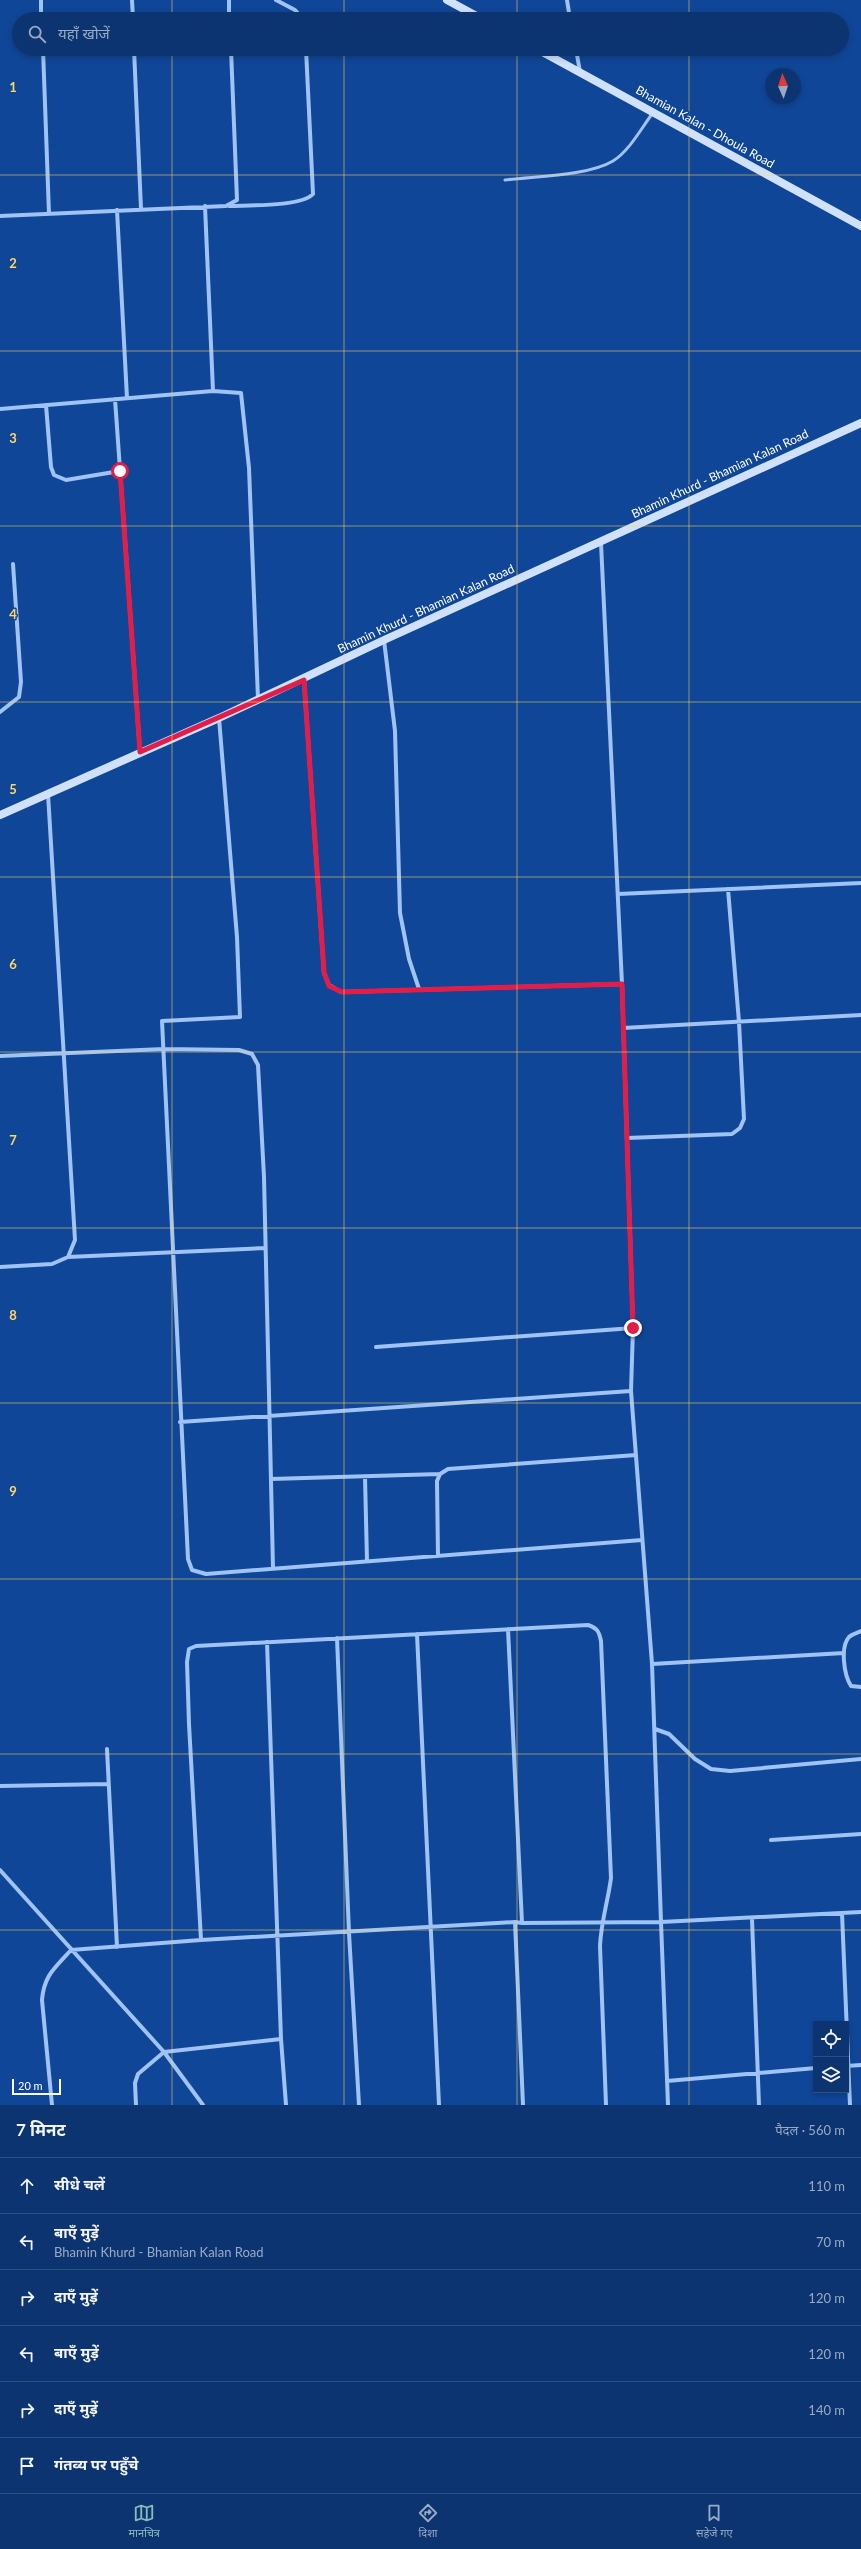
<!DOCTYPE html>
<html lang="hi">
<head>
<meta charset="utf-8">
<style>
  body { margin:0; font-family:Lato,"Noto Sans Devanagari",sans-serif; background:#1a3f79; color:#f1f3f6 }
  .controls { position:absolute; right:12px; bottom:12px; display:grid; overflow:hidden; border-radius:0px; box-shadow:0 2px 6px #0003 }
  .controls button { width:36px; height:36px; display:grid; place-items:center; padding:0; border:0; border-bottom:1px solid #2c4f84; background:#0c3471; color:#f1f3f6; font:20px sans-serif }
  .compass { position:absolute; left:765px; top:68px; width:36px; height:36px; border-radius:50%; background:#0c3471; box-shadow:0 2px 6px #0003; rotate:357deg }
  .scale { position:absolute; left:12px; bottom:10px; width:49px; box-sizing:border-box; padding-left:4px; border:2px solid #fff; border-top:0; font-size:11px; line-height:14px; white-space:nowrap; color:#fff; -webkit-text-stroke:3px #104697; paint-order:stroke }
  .stop { position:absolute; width:12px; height:12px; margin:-9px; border:3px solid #e11d48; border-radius:50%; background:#fff }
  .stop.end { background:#e11d48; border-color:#fff; box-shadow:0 1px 4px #0008 }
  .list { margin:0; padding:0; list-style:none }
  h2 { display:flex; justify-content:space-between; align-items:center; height:52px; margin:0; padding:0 16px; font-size:17px }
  h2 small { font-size:13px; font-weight:400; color:#9aaac3 }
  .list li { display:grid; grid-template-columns:26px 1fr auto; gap:12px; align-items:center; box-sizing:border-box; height:56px; padding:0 16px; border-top:1px solid #2c4f84 }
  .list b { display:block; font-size:15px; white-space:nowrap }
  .list p { margin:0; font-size:13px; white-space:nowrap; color:#9aaac3 }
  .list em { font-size:13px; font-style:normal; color:#9aaac3 }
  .icon { flex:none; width:22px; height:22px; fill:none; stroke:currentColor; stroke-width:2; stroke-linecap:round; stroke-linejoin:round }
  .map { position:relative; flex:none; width:861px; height:2105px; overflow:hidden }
  .search { position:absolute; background:#0c3471; box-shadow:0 2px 6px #0003; left:12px; right:12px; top:12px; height:44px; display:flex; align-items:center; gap:10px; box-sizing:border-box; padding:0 14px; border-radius:22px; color:#9aaac3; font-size:15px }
  .sheet { height:388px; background:#0c3471 }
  nav { display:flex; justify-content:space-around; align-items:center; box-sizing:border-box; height:56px; border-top:1px solid #2c4f84; background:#0c3471; font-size:11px; color:#9aaac3 }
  nav a { display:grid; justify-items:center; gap:2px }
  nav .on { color:#8bbbb9 }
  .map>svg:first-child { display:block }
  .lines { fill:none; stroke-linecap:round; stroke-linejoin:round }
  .lane { stroke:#9fc3f4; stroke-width:3 }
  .street { stroke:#9fc3f4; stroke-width:4 }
  .secondary { stroke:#cfe1fd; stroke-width:8 }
  .route { stroke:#e11d48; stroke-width:5 }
  .grid { fill:none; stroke:#ffd762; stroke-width:1; stroke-opacity:0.55 }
  .labels { text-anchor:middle; stroke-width:3; stroke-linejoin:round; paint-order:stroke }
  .street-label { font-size:12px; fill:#fff; stroke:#104697 }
  .grid-label { font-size:13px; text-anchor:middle; font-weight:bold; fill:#ffd762; stroke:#104697; stroke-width:3; stroke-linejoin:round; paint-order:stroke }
</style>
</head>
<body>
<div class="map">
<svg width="861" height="2105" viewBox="0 0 861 2105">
  <rect width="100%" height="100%" fill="#104697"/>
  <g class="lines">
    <path class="lane" d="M505,180C535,176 588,176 613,161C629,151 641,129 652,114"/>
    <path class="street" d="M41,0V19
      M132,0L133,19
      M229,0V19
      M276,0L295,10L303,19
      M567,0L570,19
      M43,49L49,214
      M134,49L141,209
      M576,49L580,72
      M205,206L213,391
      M229,206C247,205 301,207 313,194L306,49
      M117,210L127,398
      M0,216L226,206L237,200L231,49
      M115,399L140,752
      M46,405L51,467L54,475L66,480L120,471
      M0,409L213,391L241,393L249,468L258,699
      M601,543L622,984L633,1328L631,1391L652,1664L661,1922L861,1912
      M384,640L395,731L400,913L409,959L419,989
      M304,680L324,973L329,985L341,992L622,984
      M0,712L19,697L21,682L13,564
      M219,718L237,937L240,1017L162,1021L188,1559L192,1570L206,1574L642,1540
      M618,894L861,883
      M623,1028L861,1015
      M0,1056L164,1049L239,1050L252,1054L258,1065L264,1177L273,1568
      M627,1138L732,1134L740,1128L744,1119L739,1022L728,889
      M68,1257L265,1248
      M0,1267L52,1264L68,1257L75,1240L48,794
      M376,1347L633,1328
      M180,1422L631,1391
      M365,1477L367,1561
      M271,1479L440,1474
      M438,1556L437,1481L440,1474L448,1469L636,1455
      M508,1629L522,1923
      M861,1631C857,1633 852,1634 849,1637C840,1647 844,1675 851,1686L861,1687
      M417,1634L439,2105
      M337,1638L349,1933L359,2105
      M267,1642L281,2039L286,2105
      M652,1664L844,1653
      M655,1729L669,1734L695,1759L711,1769L730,1771L861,1759
      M107,1749L117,1947
      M0,1786L109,1784
      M771,1840L861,1834
      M0,1870L164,2052L203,2105
      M842,1913L850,2105
      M752,1919L759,2105
      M515,1922L523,2105
      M846,2066L861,2065
      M667,2081L816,2068
      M52,2105L42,2000C44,1975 55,1968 71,1950L201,1940
      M136,2105L135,2083L138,2074L164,2052L281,2039
      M606,2105L600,1946C601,1922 608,1901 611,1878L601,1641C599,1631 597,1628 588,1625L196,1646L189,1649L187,1662L189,1724L201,1940L515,1922L522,1923L661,1922L668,2105"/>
    <path class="secondary" d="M447,0L482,19
      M537,49L861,226
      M0,815L219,718L384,640L861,423"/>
  </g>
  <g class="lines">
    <path class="route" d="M120,471L140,752L304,680L324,972L329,986L342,992L622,984L633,1328"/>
  </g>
  <path class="grid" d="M172,0V19M344,0V19M517,0V19M689,0V19M172,49V2105M344,49V2105M517,49V2105M689,49V2105M0,175H861M0,351H861M0,526H861M0,702H861M0,877H861M0,1052H861M0,1228H861M0,1403H861M0,1579H861M0,1754H861M0,1930H861"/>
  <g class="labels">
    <g class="street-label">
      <text transform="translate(705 127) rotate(29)" y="4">Bhamian Kalan - Dhoula Road</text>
      <text transform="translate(720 474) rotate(-25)" y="4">Bhamin Khurd - Bhamian Kalan Road</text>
      <text transform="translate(426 609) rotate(-25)" y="4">Bhamin Khurd - Bhamian Kalan Road</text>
    </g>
  </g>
  <g class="grid-label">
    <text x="13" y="92">1</text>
    <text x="13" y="268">2</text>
    <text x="13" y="443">3</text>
    <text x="13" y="619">4</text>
    <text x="13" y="794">5</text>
    <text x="13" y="969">6</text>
    <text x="13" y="1145">7</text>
    <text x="13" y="1320">8</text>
    <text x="13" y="1496">9</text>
  </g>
</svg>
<div class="controls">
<button><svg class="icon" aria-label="locate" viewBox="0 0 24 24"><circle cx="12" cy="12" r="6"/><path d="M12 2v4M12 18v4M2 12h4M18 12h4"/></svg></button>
<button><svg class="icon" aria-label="layers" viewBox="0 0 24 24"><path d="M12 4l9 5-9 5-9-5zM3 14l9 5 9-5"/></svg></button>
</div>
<svg class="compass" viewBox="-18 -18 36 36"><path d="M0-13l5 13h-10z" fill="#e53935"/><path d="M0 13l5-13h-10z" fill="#9aaac3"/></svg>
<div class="scale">20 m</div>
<div class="stop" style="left:120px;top:471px"></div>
<div class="stop end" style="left:633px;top:1328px"></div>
<div class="search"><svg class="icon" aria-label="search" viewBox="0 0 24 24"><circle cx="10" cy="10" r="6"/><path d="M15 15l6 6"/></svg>यहाँ खोजें</div>
</div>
<section class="sheet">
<h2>7 मिनट<small>पैदल · 560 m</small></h2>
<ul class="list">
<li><svg class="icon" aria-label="ahead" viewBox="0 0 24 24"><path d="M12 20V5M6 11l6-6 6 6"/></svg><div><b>सीधे चलें</b></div><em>110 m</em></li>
<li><svg class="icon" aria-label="left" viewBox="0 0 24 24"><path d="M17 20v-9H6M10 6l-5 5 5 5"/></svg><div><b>बाएँ मुड़ें</b><p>Bhamin Khurd - Bhamian Kalan Road</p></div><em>70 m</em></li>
<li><svg class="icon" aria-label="right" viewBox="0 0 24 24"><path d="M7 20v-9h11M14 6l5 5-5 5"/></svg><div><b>दाएँ मुड़ें</b></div><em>120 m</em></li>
<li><svg class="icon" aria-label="left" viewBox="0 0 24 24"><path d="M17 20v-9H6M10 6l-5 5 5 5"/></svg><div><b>बाएँ मुड़ें</b></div><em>120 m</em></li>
<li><svg class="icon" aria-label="right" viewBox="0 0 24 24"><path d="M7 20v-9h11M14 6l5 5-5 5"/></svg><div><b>दाएँ मुड़ें</b></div><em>140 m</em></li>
<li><svg class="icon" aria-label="arrive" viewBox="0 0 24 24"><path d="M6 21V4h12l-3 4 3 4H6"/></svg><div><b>गंतव्य पर पहुँचे</b></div></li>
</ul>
</section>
<nav>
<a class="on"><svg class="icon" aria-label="map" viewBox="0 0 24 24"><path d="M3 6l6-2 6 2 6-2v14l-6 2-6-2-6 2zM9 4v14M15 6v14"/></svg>मानचित्र</a>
<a><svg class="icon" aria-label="directions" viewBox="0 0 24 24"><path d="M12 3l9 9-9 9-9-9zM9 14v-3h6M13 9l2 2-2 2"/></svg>दिशा</a>
<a><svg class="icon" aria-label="saved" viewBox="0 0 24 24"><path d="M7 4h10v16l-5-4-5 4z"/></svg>सहेजे गए</a>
</nav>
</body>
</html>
